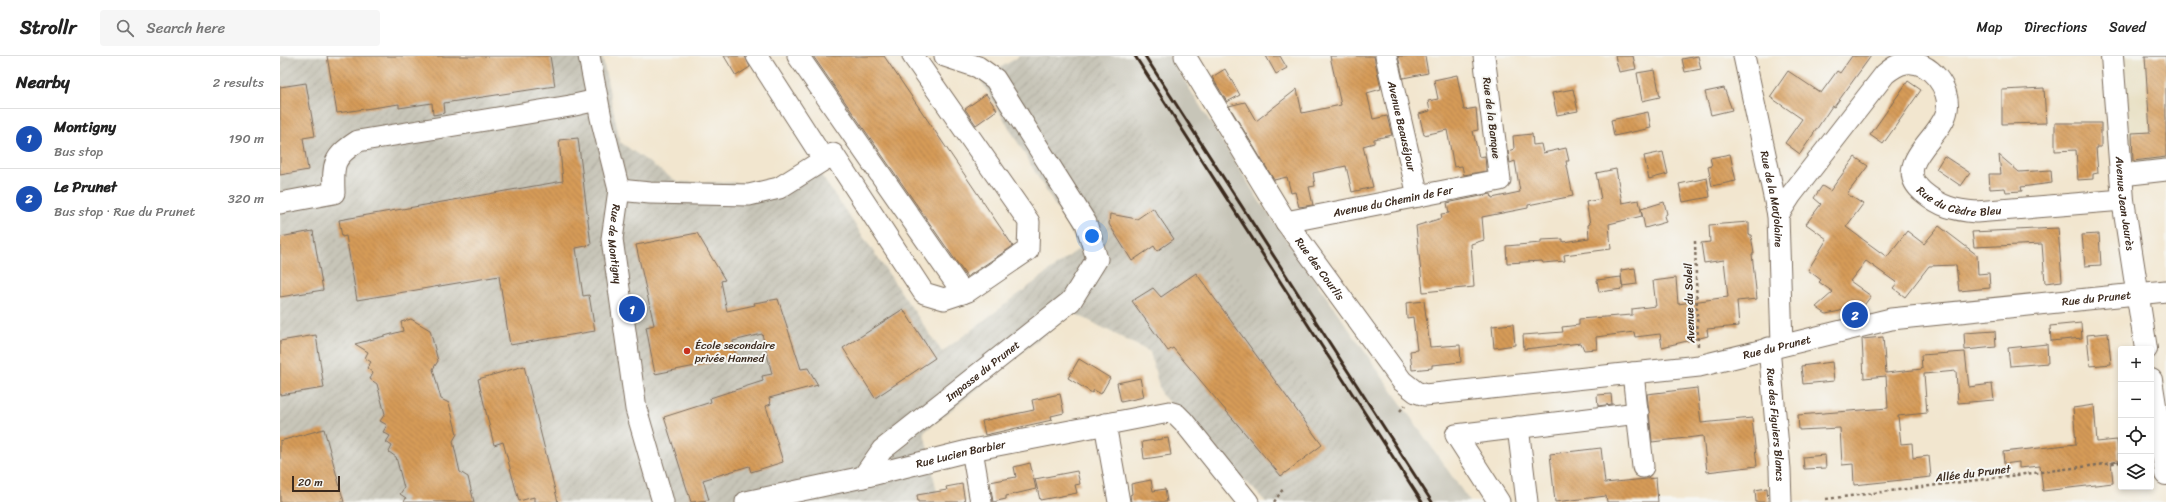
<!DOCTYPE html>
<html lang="en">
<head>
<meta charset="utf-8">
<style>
  body { margin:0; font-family:Sriracha,sans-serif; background:#f6f6f6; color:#222 }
  .controls { position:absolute; right:12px; bottom:12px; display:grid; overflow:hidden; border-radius:4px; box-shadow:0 2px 6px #0003 }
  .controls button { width:36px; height:36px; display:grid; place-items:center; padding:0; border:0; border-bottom:1px solid #e0e0e0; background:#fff; color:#222; font:20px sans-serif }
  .scale { position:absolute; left:12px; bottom:10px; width:48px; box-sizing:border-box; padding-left:4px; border:2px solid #3b2a1e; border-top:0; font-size:11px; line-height:14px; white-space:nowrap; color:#3b2a1e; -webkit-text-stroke:3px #f6f6f2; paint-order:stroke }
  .you { position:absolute; left:812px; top:180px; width:14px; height:14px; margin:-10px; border:3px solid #fff; border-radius:50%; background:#1a73e8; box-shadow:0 0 0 6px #1a73e833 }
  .badge { display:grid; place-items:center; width:26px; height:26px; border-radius:50%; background:#d93025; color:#fff; font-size:13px; font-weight:700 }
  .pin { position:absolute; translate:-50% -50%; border:2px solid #fff; box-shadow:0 1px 4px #0006 }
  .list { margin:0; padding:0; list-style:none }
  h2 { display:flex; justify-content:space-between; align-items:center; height:52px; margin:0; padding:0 16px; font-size:17px }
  h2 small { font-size:13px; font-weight:400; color:#767676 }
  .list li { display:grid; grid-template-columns:26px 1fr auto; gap:12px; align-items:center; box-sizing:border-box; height:60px; padding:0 16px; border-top:1px solid #e0e0e0 }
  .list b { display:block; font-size:15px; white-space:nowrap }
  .list p { margin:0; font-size:13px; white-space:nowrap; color:#767676 }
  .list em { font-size:13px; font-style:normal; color:#767676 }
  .icon { flex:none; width:22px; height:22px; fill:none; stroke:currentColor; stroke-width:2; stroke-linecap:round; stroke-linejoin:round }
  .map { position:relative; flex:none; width:1886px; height:446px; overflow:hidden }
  header { display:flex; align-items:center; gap:24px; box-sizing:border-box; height:56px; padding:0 20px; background:#fff; border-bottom:1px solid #e0e0e0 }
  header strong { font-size:19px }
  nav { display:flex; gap:22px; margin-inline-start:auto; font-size:14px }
  .search { width:280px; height:36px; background:#f6f6f6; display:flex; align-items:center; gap:10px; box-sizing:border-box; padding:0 14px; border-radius:4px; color:#767676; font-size:15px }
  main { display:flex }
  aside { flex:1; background:#fff }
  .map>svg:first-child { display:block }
  .built { fill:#e5dbba }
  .industrial { fill:url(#industrial-furrows) }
  .railway { fill:#c7c5b8 }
  .building { fill:url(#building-back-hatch) }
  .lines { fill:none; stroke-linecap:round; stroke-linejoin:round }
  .minor-casing { stroke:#7b6c5c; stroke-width:23 }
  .major-casing { stroke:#7b6c5c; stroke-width:24 }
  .path { stroke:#7b6c5c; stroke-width:2.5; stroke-dasharray:3 3; stroke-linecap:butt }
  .minor { stroke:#fff; stroke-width:21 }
  .major { stroke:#fff; stroke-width:22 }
  .rail { stroke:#3b2a1e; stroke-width:3 }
  .poi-dot { fill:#c8321e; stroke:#f6f6f2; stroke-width:1.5 }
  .labels { text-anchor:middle; stroke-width:4; stroke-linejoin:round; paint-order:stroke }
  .street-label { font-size:11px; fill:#3b2a1e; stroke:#f6f6f2 }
  .poi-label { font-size:11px; fill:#3b2a1e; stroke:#f6f6f2; text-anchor:start }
</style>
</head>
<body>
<header>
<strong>Strollr</strong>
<div class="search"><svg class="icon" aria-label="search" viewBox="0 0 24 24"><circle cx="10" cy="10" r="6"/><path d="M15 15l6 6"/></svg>Search here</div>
<nav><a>Map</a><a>Directions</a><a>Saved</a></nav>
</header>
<main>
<aside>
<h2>Nearby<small>2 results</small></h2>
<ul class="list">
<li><span class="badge" style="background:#1a4fb4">1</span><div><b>Montigny</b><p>Bus stop</p></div><em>190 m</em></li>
<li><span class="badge" style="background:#1a4fb4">2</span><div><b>Le Prunet</b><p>Bus stop · Rue du Prunet</p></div><em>320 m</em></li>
</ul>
</aside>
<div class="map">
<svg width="1886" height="446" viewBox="0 0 1886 446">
  <defs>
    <pattern id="industrial-furrows" width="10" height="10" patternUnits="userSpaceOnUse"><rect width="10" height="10" fill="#c7c5b8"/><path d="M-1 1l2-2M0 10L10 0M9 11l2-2" fill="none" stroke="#aca99e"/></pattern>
    <pattern id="building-back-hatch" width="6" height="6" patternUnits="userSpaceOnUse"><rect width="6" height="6" fill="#d69b59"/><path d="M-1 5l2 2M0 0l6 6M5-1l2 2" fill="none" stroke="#af7f49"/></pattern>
  </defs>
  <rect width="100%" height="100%" fill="#f6f6f2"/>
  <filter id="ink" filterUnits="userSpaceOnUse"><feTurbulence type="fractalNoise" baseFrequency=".025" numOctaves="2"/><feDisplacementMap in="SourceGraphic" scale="8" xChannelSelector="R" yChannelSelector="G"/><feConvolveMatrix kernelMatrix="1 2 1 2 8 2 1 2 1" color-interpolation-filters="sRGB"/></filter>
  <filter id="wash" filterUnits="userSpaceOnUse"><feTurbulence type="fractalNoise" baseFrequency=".012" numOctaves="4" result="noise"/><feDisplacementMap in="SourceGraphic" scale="16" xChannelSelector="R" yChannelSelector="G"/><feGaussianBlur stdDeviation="0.9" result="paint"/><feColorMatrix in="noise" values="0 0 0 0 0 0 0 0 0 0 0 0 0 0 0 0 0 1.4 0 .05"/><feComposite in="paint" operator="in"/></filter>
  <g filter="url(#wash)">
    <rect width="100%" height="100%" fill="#f2e6cf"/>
    <path class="built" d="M1845,0H1886V104L1850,109Z"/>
    <path class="industrial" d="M0,0H322L340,86L397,126L483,127L539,116L662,296L800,192L695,14L718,13L740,0H821L1101,446H986L881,338L870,296L792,256L644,376L659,446H0Z"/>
    <path class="railway" d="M821,0H889L980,146L1190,446H1100Z"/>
    <g id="blocks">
      <path class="building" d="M47,0H270L275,30L164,47L165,57L153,59L152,47L119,52V48L57,57Z
        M444,0H465L470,11L456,20Z
        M533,0H604L733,190L687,221Z
        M986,0H1000L1007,12L996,18Z
        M1050,0H1094L1101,33L1087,37L1093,63L1107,60L1112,79L1094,83V87L1083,90L1093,131L1072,136L1066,110L1033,117L1035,130L1029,131L1033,149L1019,151L1015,136L1011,137L1007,121L994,124L949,50L965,46L976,65L1017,33L1022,57L1061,49Z
        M1118,0H1145L1148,17L1123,22Z
        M1335,0H1353L1356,13L1339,16Z
        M1418,0L1421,13L1405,16L1402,3Z
        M1572,0H1591L1554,51L1552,50L1520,98L1505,87L1522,63L1490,41L1508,15L1541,37L1557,15L1560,17Z
        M1865,0H1886V101L1853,105L1852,77L1870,76Z
        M945,13L960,39L947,46L932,21Z
        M1375,14L1380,41L1362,45L1357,17Z
        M1177,19L1184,54L1196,52L1198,74L1193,75L1199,101L1205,100L1206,112V115L1184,119L1182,110L1174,111L1167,74L1144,79L1139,58L1150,55L1148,45L1158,43L1154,24Z
        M1628,25L1641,34L1603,88L1590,79Z
        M26,27L35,80L23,82L28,114L0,119V31Z
        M1444,32L1452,54L1431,59L1425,36Z
        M1764,32L1766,67L1722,68V34Z
        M1293,33L1298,55L1277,59L1272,37Z
        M706,38L717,54L696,69L685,53Z
        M1368,56L1371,72L1334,80L1331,64Z
        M1775,67H1821V91H1816L1818,117L1813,118V123L1798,124L1796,94L1775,95Z
        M1252,78L1253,89L1261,88L1263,97L1286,92L1289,105H1286L1293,140L1248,149V152L1202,161L1204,184L1191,188L1194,231L1143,236L1136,170L1162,162L1161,158L1169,157L1167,147L1211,138L1212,142L1240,136L1235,105L1230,107L1228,95L1234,93L1233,80Z
        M298,82L311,189L296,192L303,240L309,239L315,275L230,289L219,220L77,244L66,180L62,181L59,164L283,125L279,84Z
        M1383,96L1388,118L1369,123L1364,100Z
        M1450,98L1456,125L1432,130L1428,111L1432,110L1430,102Z
        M1719,99L1739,116L1771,114L1772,127L1741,131L1742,135L1726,136L1725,132L1710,133L1709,118H1721Z
        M1664,100L1690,117L1681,130L1656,113Z
        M1575,101L1588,110L1567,138L1583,148L1566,171L1607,201L1627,175L1644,188L1659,170L1697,199L1698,218L1709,217L1710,232L1679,235L1676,209L1649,210L1625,241L1613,232L1617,227L1586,205L1570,225L1591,240L1582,252L1572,245L1560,255L1546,258L1536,251L1553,236L1539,226L1541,224L1528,214L1547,183L1526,168L1541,148L1534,142L1542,130L1550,135Z
        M1336,113L1342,147L1359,144L1362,160L1329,168L1331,193L1284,199L1285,205L1263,207L1262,205L1227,207L1226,190L1261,187V184L1283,183V186L1309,182L1308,169L1310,168L1306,146L1321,143L1316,117Z
        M1427,122L1430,141L1403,146L1399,128Z
        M1384,146L1387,158L1384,160L1386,166L1365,172L1361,153Z
        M873,152L894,183L877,195L874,190L852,205L829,168L830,158L857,163Z
        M1469,166V179H1471L1474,198H1472L1477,243L1457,245L1459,270L1427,273L1428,280L1382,291L1380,278L1355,281L1354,276L1316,281L1317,293L1304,294L1301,287L1244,293L1243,279L1283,276L1282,271L1299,269V263L1352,259V253L1376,250L1373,225L1396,222L1398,248L1448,241L1444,204L1424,207L1421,187L1430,186L1429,169Z
        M1778,172L1782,225L1765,227L1762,188L1694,191L1692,176Z
        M33,175L43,234L0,241V181Z
        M417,177L445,224L441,225L447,255L475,249L474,247L498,243L521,313L528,312L538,329L489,342L491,348L486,350L503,406L471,416L469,410L423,424L429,444L411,446L384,361L431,346L430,342L483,325L482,320L492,318L482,278L453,285L456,302L375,318L366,271L374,269L356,189Z
        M1819,178L1821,209L1805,210L1802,179Z
        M1355,212L1357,228L1342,230L1341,214Z
        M916,217L1042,389L1001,420L893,292L888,295L852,245L873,232L881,241Z
        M1341,221L1343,233L1319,236L1317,224Z
        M1144,245L1150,291L1180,289L1181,306L1152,309V312L1132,314L1130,295L1137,294L1133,261L1127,262L1126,247Z
        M623,253L655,302L595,342L563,292Z
        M131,263L150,274L158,305L153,313L161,343L169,347L177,378L173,385L180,416L188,421L194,446H124L126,442L120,438L124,432L116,401L109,396L112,390L106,386L110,380L103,376L107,369L100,365L105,358L97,328L90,323L93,317L87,312L91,306L85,302L88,296L75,288L123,275L121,266Z
        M1801,267L1802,282L1771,285L1770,270Z
        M1233,268L1235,289L1214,292L1212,270Z
        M1715,275L1716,291L1685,294L1684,277Z
        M1828,277L1831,308L1810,310L1807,279Z
        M36,279L44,332L0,339V285Z
        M1603,281L1606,317L1642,313L1641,299L1685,296L1689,331L1712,328L1714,344L1678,347L1676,315L1644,318L1647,357L1618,360L1621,388L1632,387L1633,402L1649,400L1651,421L1574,429L1573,408L1562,409L1560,372L1519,374L1518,359L1608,352L1606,320L1584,322L1582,283Z
        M1767,288L1768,307L1730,310L1728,292Z
        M799,303L830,322L821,338L814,334L812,337L788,322Z
        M1552,306L1554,325L1523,328L1521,310Z
        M244,310L278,446H254V441L239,445L223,386L214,389L198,323Z
        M860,322L864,341L841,346L837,327Z
        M1417,332L1421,367L1472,362L1477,410L1427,416L1423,380L1372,386L1367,338Z
        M780,338L784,357L771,360L772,364L705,379L702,365L754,354L752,344Z
        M1331,338L1332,348L1318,350L1317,339Z
        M1814,349L1817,386L1837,384L1839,405L1831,406L1833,427L1763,435L1760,410L1739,412V406L1724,408L1723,396L1796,388L1793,352Z
        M44,373L64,446H0V385Z
        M888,382L891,399L864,403L862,386Z
        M1321,392L1325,427L1376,422L1378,446H1327L1326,440L1275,446L1270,398Z
        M1545,399L1546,412L1524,413L1523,401Z
        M750,407L756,433L726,440V443L713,446L710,426L736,421L734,411Z
        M797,415L800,428L795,429L797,437L760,444L755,423Z
        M871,424L873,435L885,433L887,446H851L850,439L852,438L851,428Z
        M682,428L685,446H638L637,439L667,434L666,431Z
        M1487,432L1488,446H1476L1475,434Z"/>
    </g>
  </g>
  <g filter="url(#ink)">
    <use href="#blocks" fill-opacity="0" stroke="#7b6c5c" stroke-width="1"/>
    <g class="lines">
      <defs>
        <g id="minor">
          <path id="s1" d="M309,0L321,62L339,134L332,183L356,353L383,446"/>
          <path d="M477,0L544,104"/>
          <path d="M518,0L683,237"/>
          <path id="s2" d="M905,0L1006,166L1122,325L1136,336L1145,339L1419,310L1611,263L1886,235"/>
          <path id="s3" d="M1106,0L1138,140"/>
          <path id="s4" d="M1464,0L1498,159L1502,289"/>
          <path d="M1842,119L1886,114"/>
          <path d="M339,134L370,137L469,139L499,132L553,98L644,237L664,243L688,235L748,194L749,166L633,0"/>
          <path d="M0,147L54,137C53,108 52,102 78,85L290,50L317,44"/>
          <path id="s5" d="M1498,159L1511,139L1605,18C1611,13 1617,8 1626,7C1650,4 1671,33 1667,54C1663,81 1610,108 1643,136C1661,151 1674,154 1696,156L1843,144"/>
          <path id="s6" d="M1006,166L1220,124L1204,0"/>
          <path id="s7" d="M1489,292L1500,413L1501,446"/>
          <path d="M1353,317L1363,411"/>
          <path d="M825,368L839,446"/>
          <path d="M1238,371L1247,446"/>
          <path d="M692,394L701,446"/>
          <path id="s8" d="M583,421L602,394L791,245L817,203L806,167L715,23L698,11L665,0"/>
          <path id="s9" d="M466,446L583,421L692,394L889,356L896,358L903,365L968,446"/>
          <path d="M1219,446L1176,379L1358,357"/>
        </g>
        <g id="major">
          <path id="s10" d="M1832,0L1843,144L1866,293"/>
          <path d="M1871,324L1886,418"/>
        </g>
      </defs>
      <use href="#minor" class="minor-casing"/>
      <use href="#major" class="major-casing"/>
      <path class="path" d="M1415,185L1418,292
        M1120,355L1125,349
        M1546,443L1841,406
        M994,446L1003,433"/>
      <use href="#minor" class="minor"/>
      <use href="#major" class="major"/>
      <path class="rail" d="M855,0L1142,446
        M865,0L1152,446"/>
    </g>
  </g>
  <circle class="poi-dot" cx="407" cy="295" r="4"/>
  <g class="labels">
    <g class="street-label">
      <text transform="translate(1212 62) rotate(83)" y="4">Rue de la Banque</text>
      <text dy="4" stroke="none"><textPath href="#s3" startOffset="72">Avenue Beauséjour</textPath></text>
      <text dy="4" stroke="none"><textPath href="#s5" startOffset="406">Rue du Cèdre Bleu</textPath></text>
      <text dy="4" stroke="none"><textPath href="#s4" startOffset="146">Rue de la Marjolaine</textPath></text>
      <text dy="4" stroke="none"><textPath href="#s6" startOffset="109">Avenue du Chemin de Fer</textPath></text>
      <text dy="4" stroke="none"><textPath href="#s10" startOffset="148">Avenue Jean Jaurès</textPath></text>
      <text dy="4" stroke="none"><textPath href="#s1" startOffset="192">Rue de Montigny</textPath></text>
      <text dy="4" stroke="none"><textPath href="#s2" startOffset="252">Rue des Courlis</textPath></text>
      <text dy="4" stroke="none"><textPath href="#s2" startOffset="1098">Rue du Prunet</textPath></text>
      <text transform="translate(1409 247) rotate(-92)" y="4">Avenue du Soleil</text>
      <text dy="4" stroke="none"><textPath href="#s2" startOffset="774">Rue du Prunet</textPath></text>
      <text dy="4" stroke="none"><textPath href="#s8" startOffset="161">Impasse du Prunet</textPath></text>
      <text dy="4" stroke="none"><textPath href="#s7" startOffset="77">Rue des Figuiers Blancs</textPath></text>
      <text dy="4" stroke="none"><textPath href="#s9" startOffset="220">Rue Lucien Barbier</textPath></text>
      <text transform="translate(1693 417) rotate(-7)" y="4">Allée du Prunet</text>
    </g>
    <g class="poi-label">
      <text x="415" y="293">École secondaire<tspan x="415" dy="13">privée Hanned</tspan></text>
    </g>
  </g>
</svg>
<div class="controls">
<button>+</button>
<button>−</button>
<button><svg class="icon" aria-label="locate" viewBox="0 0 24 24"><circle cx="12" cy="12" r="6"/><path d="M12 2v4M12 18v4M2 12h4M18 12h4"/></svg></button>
<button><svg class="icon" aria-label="layers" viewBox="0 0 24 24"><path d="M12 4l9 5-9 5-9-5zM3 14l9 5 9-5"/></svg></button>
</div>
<div class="scale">20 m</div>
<div class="you"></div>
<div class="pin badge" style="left:352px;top:253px;background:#1a4fb4">1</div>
<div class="pin badge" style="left:1575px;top:259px;background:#1a4fb4">2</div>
</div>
</main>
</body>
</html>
